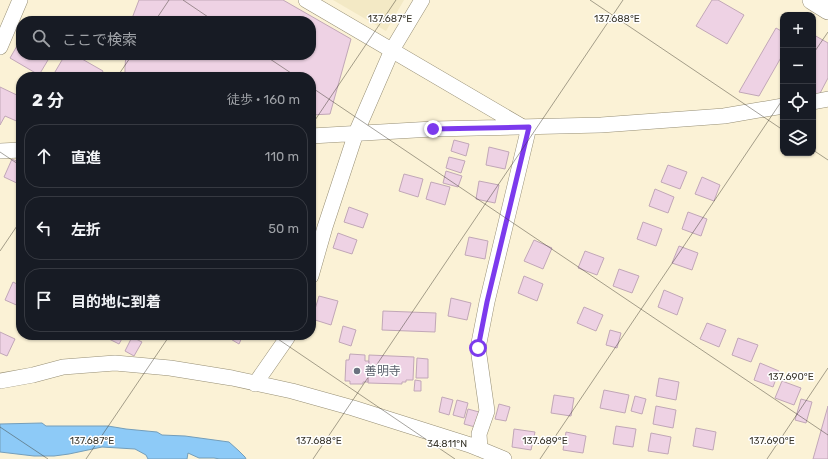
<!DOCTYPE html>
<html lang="ja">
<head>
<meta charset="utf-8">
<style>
  body { margin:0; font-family:Rubik,"Noto Sans JP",sans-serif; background:#20242c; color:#f1f3f6 }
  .controls { position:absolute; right:12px; top:12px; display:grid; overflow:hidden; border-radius:8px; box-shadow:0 1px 3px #0004 }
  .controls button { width:36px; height:36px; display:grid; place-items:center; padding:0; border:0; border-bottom:1px solid #363941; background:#171b24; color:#f1f3f6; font:20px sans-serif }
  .stop { position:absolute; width:12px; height:12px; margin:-9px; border:3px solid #7c3aed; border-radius:50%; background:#fff }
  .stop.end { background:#7c3aed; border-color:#fff; box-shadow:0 1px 4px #0008 }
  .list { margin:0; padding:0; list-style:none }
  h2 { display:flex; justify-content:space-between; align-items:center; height:52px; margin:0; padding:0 16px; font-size:17px }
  h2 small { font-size:13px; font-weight:400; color:#9ea1a6 }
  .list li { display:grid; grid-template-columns:26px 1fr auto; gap:12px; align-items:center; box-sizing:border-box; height:64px; margin:0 8px 8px; padding:0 8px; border:1px solid #363941; border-radius:16px }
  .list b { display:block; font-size:15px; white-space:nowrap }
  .list em { font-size:13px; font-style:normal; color:#9ea1a6 }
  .icon { flex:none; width:22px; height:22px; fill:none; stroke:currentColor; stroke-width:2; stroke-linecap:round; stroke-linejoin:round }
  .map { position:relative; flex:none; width:828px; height:459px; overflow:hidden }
  .search { position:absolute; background:#171b24; box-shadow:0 1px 3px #0004; left:16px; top:16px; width:300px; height:44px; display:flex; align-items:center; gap:10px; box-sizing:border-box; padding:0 14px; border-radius:16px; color:#9ea1a6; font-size:15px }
  .panel { position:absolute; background:#171b24; box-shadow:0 1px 3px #0004; left:16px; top:72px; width:300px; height:268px; border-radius:16px }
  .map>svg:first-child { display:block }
  .built { fill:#f3e9c5 }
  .water { fill:#8dcaf7; stroke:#749eba }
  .building { fill:#eed2e4; stroke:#c1a7b7 }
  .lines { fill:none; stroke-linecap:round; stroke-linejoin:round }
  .minor-casing { stroke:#978f75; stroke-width:16 }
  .tertiary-casing { stroke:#978f75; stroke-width:20 }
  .minor { stroke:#fff; stroke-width:15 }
  .tertiary { stroke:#fff; stroke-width:19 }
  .route { stroke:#7c3aed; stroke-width:5 }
  .ticks { fill:none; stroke:#39362b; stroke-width:1; stroke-opacity:0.45 }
  .worship-dot { fill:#6b7280; stroke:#fff; stroke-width:1.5 }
  .labels { text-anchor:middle; stroke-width:3; stroke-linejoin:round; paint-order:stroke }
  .worship-label { font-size:12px; fill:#5b616d; stroke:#fff; text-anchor:start }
  .ticks-label { font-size:10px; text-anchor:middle; fill:#39362b; stroke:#fff; stroke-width:3; stroke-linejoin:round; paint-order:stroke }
</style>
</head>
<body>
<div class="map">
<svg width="828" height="459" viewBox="0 0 828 459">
  <rect width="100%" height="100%" fill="#fbf2d6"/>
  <path class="built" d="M333,0H404L386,31Z"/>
  <path class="water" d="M42,423L46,426H108L126,429L157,432L162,435L185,436L229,442L239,451L245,457L246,459H220L214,458H199L188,453L187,459H148L146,455L135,449L102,447L69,454L54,456H34L0,452V424Z"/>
  <path class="building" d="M139,0H283L351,39L330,114L311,115V77H125V66L126,55H311V21H131Z
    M712,0H718L744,15L727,44L696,26Z
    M776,28L783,32V54L759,96L739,92Z
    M814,35L828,43V78L817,99L813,97V37Z
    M21,39V55H51L39,75L10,58Z
    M65,55H75L103,71L100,77H52Z
    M0,87L21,97V123L5,116L0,125Z
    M454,140L469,144L466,156L451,151Z
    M489,147L509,152L505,169L486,165Z
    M449,157L465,161L461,173L446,168Z
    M12,159L21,163V185L4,177Z
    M668,165L687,172L680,189L661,182Z
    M446,171L462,176L458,187L443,183Z
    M404,174L423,179L418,197L399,191Z
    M702,177L720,185L714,201L695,194Z
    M479,181L499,185L495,203L476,199Z
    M431,182L450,187L445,205L426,199Z
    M655,189L674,197L668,213L649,206Z
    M349,207L368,214L363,228L344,222Z
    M688,212L707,219L701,236L682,229Z
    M643,222L662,229L656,246L637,239Z
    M338,233L357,240L352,254L333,248Z
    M469,237L488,241L485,259L465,255Z
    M534,240L552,248L543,269L524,261Z
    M679,246L698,253L692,270L672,263Z
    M585,251L604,258L597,275L578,268Z
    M619,269L639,276L632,293L613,286Z
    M524,276L543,284L537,301L518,293Z
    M13,282L21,286V307L5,300Z
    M664,290L683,298L677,315L658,307Z
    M319,296L338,301L331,325L312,319Z
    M451,298L471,303L467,320L448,316Z
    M584,307L603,315L596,331L577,323Z
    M383,311L436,313L435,332L382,330Z
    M707,323L726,330L719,347L700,339Z
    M343,326L356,330L351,346L339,342Z
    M610,330L621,333L617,348L606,345Z
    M0,332L15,339L7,356L0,353Z
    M112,335H124L119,344L109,339Z
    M231,335H243L239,344L229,338Z
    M132,337L142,342L134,356L125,351Z
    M738,338L758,345L751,362L732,355Z
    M350,354L365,355V361H369L368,382H363V384H350V381H345L346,360H349Z
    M369,355L414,357L413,380H406V382H402V384L368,383Z
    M417,358L428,359V378H416Z
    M760,363L779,371L773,387L754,380Z
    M659,378L679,382L676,400L656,396Z
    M415,380L421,381V391H414Z
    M782,381L801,388L794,405L775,398Z
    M604,390L629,395L625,413L600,408Z
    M554,395L574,398L571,416L551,413Z
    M635,396L646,399L642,414L631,411Z
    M442,397L453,400L449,415L439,412Z
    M801,399L812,402L806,423L795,420Z
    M457,400L468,403L464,418L453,415Z
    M499,404L510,407L506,421L495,419Z
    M656,406L676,410L673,428L653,424Z
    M828,406V459H813Z
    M468,409L479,412L475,427L464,424Z
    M616,426L636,429L633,447L613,444Z
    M696,428L716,432L713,450L693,446Z
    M514,429L535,432L531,450L512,447Z
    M566,432L586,436L583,453L563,450Z
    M651,433L671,437L668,454L648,451Z"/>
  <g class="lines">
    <defs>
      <path id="minor" d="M306,0L521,126
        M0,47L20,0
        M813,102L828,99
        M311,136L433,129L601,125L724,116L783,106
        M0,151L21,150
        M311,276L325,227L356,133L392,50L422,0
        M0,381L33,375L63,367L115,363L170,368L232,378L292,391L353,408L470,445L504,459
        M255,384L287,338L288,335
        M480,449L479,434L487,411L478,348L487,302L529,127"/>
      <path id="tertiary" d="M812,0L828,10"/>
    </defs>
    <use href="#minor" class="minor-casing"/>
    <use href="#tertiary" class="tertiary-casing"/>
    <use href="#minor" class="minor"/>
    <use href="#tertiary" class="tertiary"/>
  </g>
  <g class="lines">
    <path class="route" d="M433,129L529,127L487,302L478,348"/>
  </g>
  <path class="ticks" d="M183,0L214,21M590,0L783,130M155,21L169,0M813,54L828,32M264,55L297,77M117,77L132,55M311,87L828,435M311,126L396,0M813,150L828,160M0,152L21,166M0,251L21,220M272,335L455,459M0,427L48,459M86,459L170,335M313,459L623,0M540,459L783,99M767,459L828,368"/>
  <circle class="worship-dot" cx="357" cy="371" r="4"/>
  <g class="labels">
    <g class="worship-label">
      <text x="365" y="375">善明寺</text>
    </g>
  </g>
  <g class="ticks-label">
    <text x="390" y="22">137.687°E</text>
    <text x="617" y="22">137.688°E</text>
    <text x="791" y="380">137.690°E</text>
    <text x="92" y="444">137.687°E</text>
    <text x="319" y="444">137.688°E</text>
    <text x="545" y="444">137.689°E</text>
    <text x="772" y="444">137.690°E</text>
    <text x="447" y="447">34.811°N</text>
  </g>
</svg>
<div class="controls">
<button>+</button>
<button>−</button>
<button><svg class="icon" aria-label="locate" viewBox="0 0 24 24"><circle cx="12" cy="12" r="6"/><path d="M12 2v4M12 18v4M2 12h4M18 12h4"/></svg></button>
<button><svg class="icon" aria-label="layers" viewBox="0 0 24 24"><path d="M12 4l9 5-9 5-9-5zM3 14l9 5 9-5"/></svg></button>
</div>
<div class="stop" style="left:478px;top:348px"></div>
<div class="stop end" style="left:433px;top:129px"></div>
<div class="search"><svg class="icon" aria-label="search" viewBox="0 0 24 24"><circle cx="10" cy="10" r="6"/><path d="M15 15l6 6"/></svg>ここで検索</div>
<section class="panel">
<h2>2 分<small>徒歩 · 160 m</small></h2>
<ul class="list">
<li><svg class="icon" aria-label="ahead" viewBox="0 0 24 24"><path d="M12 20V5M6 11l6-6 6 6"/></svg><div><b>直進</b></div><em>110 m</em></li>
<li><svg class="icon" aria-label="left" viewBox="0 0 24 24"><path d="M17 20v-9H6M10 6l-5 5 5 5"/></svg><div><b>左折</b></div><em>50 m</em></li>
<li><svg class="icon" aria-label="arrive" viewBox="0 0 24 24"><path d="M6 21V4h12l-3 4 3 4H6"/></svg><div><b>目的地に到着</b></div></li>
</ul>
</section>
</div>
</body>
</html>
